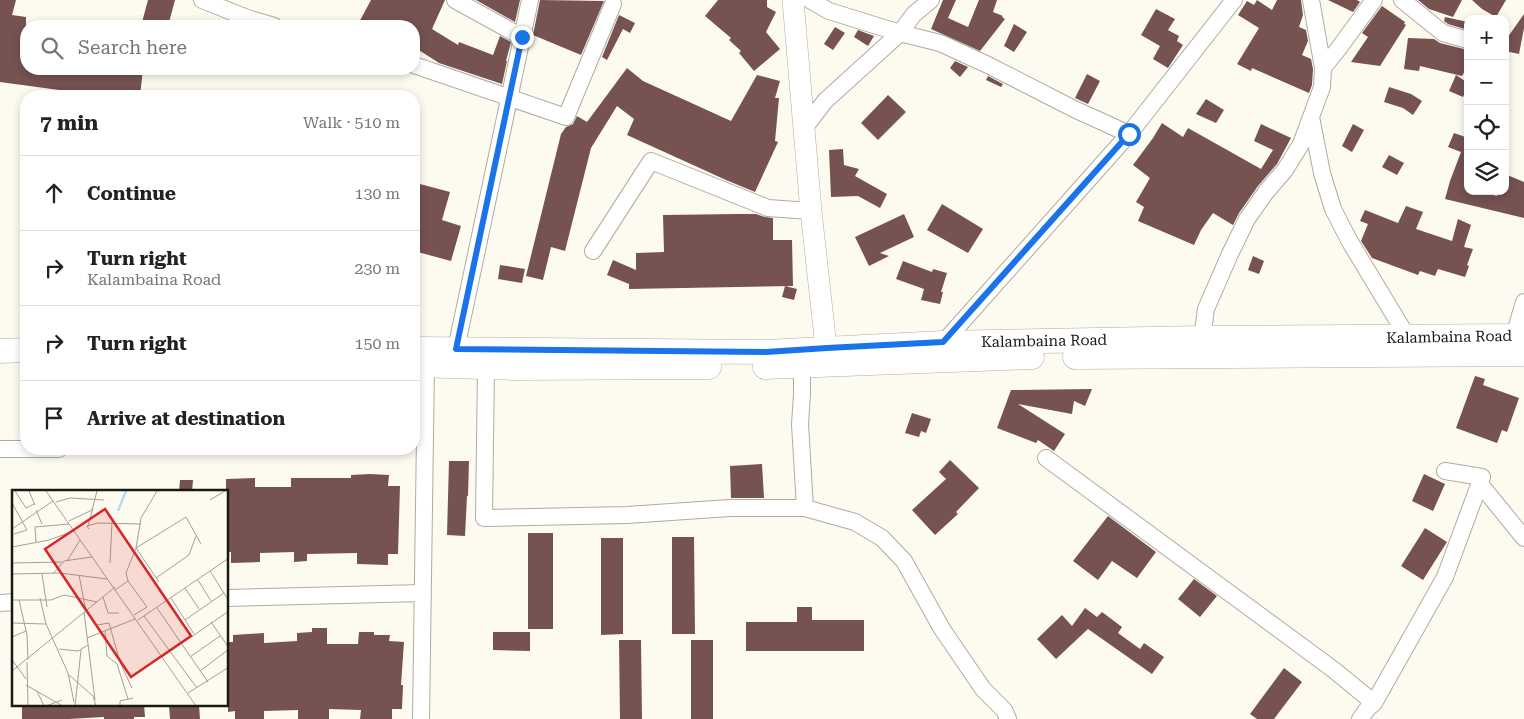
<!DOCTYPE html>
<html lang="en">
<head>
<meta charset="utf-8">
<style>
  body { margin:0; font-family:"Roboto Serif",serif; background:#f6f6f6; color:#222 }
  .controls { position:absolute; right:15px; top:15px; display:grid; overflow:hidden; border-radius:10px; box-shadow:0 2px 8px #0003 }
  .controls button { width:45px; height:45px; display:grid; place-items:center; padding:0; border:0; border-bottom:1px solid #e0e0e0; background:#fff; color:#222; font:25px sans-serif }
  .stop { position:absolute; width:15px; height:15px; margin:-11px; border:4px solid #1a73e8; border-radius:50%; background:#fff }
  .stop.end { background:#1a73e8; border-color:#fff; box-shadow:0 1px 5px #0008 }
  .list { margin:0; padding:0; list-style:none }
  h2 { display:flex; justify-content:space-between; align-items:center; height:65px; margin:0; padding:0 20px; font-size:21px }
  h2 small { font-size:16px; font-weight:400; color:#767676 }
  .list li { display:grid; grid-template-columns:32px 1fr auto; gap:15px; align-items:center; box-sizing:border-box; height:75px; padding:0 20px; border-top:1px solid #e0e0e0 }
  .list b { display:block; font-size:19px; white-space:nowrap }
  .list p { margin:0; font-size:16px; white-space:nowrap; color:#767676 }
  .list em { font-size:16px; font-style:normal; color:#767676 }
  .icon { flex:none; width:28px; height:28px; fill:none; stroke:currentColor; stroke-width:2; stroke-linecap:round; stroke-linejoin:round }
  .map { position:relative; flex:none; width:1524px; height:719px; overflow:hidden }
  .search { position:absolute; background:#fff; box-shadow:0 2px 8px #0003; left:20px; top:20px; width:400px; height:55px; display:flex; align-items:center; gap:12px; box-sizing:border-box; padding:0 18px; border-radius:20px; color:#767676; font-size:19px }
  .panel { position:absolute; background:#fff; box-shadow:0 2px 8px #0003; left:20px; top:90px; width:400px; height:365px; border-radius:20px }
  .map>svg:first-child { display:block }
  .building { fill:#765251 }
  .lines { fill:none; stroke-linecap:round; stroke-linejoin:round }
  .minor-casing { stroke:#aeaca2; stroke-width:18 }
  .tertiary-casing { stroke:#aeaca2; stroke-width:22 }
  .secondary-casing { stroke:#aeaca2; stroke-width:25 }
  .minor { stroke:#fff; stroke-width:16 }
  .tertiary { stroke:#fff; stroke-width:21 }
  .secondary { stroke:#fff; stroke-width:24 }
  .route { stroke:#1a73e8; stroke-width:6 }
  .labels { text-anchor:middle; stroke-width:5; stroke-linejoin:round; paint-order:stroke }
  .street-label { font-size:15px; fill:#191814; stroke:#fff }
  .inset-river { fill:none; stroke:#b5deed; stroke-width:2.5 }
  .inset-road { fill:none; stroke:#a2a098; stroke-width:1 }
  .view { fill:#d62828; fill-opacity:0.15; stroke:#d62828; stroke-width:2.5 }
  .inset-edge { fill:none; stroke:#191814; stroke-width:2.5 }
</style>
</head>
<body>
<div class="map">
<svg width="1524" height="719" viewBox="0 0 1524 719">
  <rect width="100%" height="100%" fill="#fdfbf0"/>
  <path class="building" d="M0,0H16L12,15L26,17V69H143L140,96H59V90L0,82Z
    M148,0H175L168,26H141Z
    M371,0H445L432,29L458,45L459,42L493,55L500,36L511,42L506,61H507L502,84L439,63L414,47V26H357Z
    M476,0H520L515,22Z
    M540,0L604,1L581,55L533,35Z
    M718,0H767V7L776,12L766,32L780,49L754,71L739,53L741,51L729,40L731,38L705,16Z
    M943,0H956L948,18L968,27L979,0H997L993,12L1003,16L1002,17L1005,19L980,51L931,29Z
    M1257,0L1272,10L1277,0H1301L1303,15L1299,27L1306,30L1308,41L1302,55L1311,59L1313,69L1312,85L1309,93L1252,68L1251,71L1237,64L1259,28L1238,15L1247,1L1254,5Z
    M1328,0H1357L1360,2L1353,12Z
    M1418,0H1462L1453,17L1429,9Z
    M1472,0H1506L1496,17L1482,9Z
    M1382,6L1405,22L1404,24L1406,25L1380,66L1351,62L1368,37L1362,33Z
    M1156,9L1175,19L1168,30L1179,36L1177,41L1183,45L1168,68L1153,59L1160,46L1141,35Z
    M1524,14V28L1519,54L1505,51V41Z
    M619,15L635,23L630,33L623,29L607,60L602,57Z
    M1445,17L1468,22V30L1448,24L1444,21Z
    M1014,24L1027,32L1014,52L1004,46Z
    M835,27L845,33L833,50L824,44Z
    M858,30L874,36L868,46L854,37Z
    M1408,38L1434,39L1440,43L1468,50V66L1462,76L1420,66L1419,71L1404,69Z
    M955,61L968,67L960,77L950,68Z
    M627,68L643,81L731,121L757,75L780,81L775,98H779L775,141L778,142L755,192L726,180L627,135L634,119L617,106L591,148L565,251L551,247L543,280L526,276L561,134L566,127L573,124L577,116L587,122Z
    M1087,74L1100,81L1088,104L1075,98Z
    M1456,75L1468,83V88L1463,97L1449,91Z
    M988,76L1003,84L1001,87L986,80Z
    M1389,87L1411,94L1422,101L1413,115L1403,108L1384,102Z
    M888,95L906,112L878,140L861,123Z
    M1206,99L1224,110L1216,123L1196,114Z
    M1162,123L1183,137L1188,128L1261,169L1273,150L1254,141L1261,124L1291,138L1277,164L1258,186L1239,213L1233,225L1213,213L1201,230L1194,245L1138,221L1144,207L1136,202L1150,178L1133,165L1153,138Z
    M1353,124L1364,130L1352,152L1342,146Z
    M1454,133L1468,138V191H1477L1497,196L1498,191H1505V174L1524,182V218L1445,199L1450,181L1461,152L1448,147Z
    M843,149L844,165L859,169L855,176L887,194L880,208L858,196L831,197L829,150Z
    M1389,155L1404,163L1397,175L1382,167Z
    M420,184L450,192L442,220L461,226L451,261L414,251V207Z
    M942,204L983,229L968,253L927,230Z
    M1406,206L1423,212L1416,229L1452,241L1458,219L1471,225L1464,247L1473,249L1467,265L1469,266L1465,277L1438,269L1435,276L1420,271L1418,275L1372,258L1361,241L1368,224L1360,221L1365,210L1398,223Z
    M736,214H756L765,217L773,218V240H792L793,286L629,289V284L607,275L613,260L636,270V253L664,252L663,215Z
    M904,214L914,237L880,253L889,256L869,266L855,237Z
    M1253,256L1264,261L1259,274L1248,270Z
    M903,261L932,272L933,269L947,273L941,292H943L940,304L921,300L924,289L896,279Z
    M500,265L525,269L522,283L498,279Z
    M785,286L797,289L794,300L782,297Z
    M1475,376L1485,379L1483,385L1519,398L1507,432L1502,430L1497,443L1456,428Z
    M1092,389L1085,406L1074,401L1072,414L1018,404L1065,434L1054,451L1038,440L1036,443L997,428L1011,390Z
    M912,413L931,419L926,433L921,431L919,437L905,433Z
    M950,460L979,488L956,512L958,514L935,535L912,510L946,479L939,472Z
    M449,461H469L468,496H467L465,536L447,535Z
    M762,464L764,498H731L730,466Z
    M370,474L389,475L388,486H400L398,554H388V565L357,564V553L307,554V561L294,562V552L260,553V562L231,563V552H228V492H226V479L255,478V487H291V478H351V475Z
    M1424,474L1445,484L1433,511L1412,501Z
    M180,480H193L192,492H179Z
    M1108,516L1156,552L1137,578L1112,561L1098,580L1073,561Z
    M1425,528L1447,542L1423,580L1401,566Z
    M528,533H553V629H528Z
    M672,537H694L695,634H672Z
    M601,538H623V634L601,635Z
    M1194,579L1217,596L1200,617L1178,599Z
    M797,607H812V620H864V651H746V622H797Z
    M1085,608L1097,617L1102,612L1122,627L1118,633L1140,649L1144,643L1164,657L1152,674L1088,629L1056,659L1037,639L1062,615L1072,626Z
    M312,628H327V644H358L359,632H374V635H390L389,641L404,642L401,685H403L402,709H392V719H360L361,710L329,709V719H298V710L264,711V719H235V711L228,712V642H233V635L264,633V643L297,641V633L312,632Z
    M493,632H530V651L493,650Z
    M619,640H641L642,719H620Z
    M691,640H713V719H691Z
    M1284,668L1302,682L1274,719H1257L1250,714Z
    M22,705H144L145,717H134V719H104V717L69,719H22Z
    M169,705H199L200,719H170Z"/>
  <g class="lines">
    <defs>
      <path id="minor" d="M202,0L250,19L274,26
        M455,0L522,37
        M810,0L829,11L900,33L940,43L988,65L1074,109L1129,134
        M1402,0L1443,33L1468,40
        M414,65L566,117L613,4
        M1323,68L1339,48L1374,0
        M1311,117L1322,173L1333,209L1350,242L1408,338
        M803,130L825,101L900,33L914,14L931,0
        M593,251L651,161L768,208L811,211
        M1514,336L1524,302
        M1202,338L1206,309L1230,254L1247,219L1266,192L1285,170L1301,144L1322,87L1323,68L1311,0
        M943,343L1129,134L1234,0
        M456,349L530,0
        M802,356V394L800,424L805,508
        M486,367L484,518L627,515L730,508H805L855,522L882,538L904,561L942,629L983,689L1004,710L1008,719
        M0,449H59
        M1046,458L1334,670L1374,703
        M1480,484L1524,538
        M228,598L423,593
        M0,603L14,602
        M421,719L426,365
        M1360,719L1368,708L1374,703L1445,577L1482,477L1445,471"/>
      <path id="tertiary" d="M793,0L811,211L828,365"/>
      <path id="secondary" d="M414,349L766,352L943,343L1202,338L1524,336
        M0,351L26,350
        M1075,357L1524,354
        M414,365L515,368L709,367
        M765,367L1032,357"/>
    </defs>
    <use href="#minor" class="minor-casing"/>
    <use href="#tertiary" class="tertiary-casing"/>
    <use href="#secondary" class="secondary-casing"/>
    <use href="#minor" class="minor"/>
    <use href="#tertiary" class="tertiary"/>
    <use href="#secondary" class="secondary"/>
  </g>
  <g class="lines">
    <path class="route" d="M522,37L456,349L766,352L827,348L943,342L1129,134"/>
  </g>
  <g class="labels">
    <g class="street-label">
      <text transform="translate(1449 337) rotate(-1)" y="5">Kalambaina Road</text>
      <text transform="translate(1044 341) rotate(-1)" y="5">Kalambaina Road</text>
    </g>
  </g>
  <g transform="translate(12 490)">
    <rect width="216" height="216" fill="#fdfbf0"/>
    <path class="inset-river" d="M106,21L114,1"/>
    <path class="inset-road" d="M3,1L14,18L22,14M17,1L23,15M34,1L184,216M198,10L213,1M44,12L58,8L92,10M0,13L15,40L2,44M24,20L30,34M57,31L80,20L85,1M76,36L81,18M0,39L41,11M77,39L75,36L86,33L129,34M24,52L23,37L57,34M0,56V73M0,57L37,50L62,41M124,58L174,27L189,54M124,58L147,92M55,71L68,50M0,73L50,72M98,73L100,32M198,81L217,111M0,84L48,83L95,89M30,84L35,117M41,84L52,71L80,67M67,85L74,121M144,88L177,65L184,46M186,90L199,111M173,98L187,119M103,100L116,91M91,107L96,123H107M28,108L34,134L56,183L62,212M159,108L182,144M0,110H39L52,105L85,112M7,110L15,145L16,170M145,118L196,192M72,122L83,210M122,125L135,117L116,91L114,83L124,58L129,28L145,1M132,126L185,198M126,130L217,68M173,130L212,103M199,132L217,158M0,133L34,134M85,135L97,133L108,172L120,198M93,141L95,166L105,174L116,209M0,147L14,141M75,148L123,129M47,159L66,161L76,155M150,167L217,121M178,167L208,146M0,170L14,189M15,172L16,216M0,181L103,97M188,181L217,159M57,185L81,206L84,216M14,195L49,215M25,201L32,216M176,203L217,177M34,216L50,210M63,216L69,160M108,216V211L121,208"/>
    <path class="view" d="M93,19L179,146L119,187L33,59Z"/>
    <rect width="216" height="216" class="inset-edge"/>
  </g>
</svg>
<div class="controls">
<button>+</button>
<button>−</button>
<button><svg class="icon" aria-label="locate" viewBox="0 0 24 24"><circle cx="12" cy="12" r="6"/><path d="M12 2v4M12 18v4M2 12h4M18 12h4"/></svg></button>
<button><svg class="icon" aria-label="layers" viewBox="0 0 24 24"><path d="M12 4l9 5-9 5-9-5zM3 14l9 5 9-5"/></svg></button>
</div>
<div class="stop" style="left:1129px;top:134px"></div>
<div class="stop end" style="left:522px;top:37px"></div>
<div class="search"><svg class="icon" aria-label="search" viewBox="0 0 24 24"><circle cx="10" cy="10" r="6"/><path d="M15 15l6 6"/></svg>Search here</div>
<section class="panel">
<h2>7 min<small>Walk · 510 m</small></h2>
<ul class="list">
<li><svg class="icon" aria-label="ahead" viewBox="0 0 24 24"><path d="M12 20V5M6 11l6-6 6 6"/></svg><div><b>Continue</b></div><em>130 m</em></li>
<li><svg class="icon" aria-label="right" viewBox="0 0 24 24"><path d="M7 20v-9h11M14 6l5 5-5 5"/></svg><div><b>Turn right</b><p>Kalambaina Road</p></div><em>230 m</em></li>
<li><svg class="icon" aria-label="right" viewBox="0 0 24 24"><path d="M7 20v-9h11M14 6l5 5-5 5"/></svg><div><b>Turn right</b></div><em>150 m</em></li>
<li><svg class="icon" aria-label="arrive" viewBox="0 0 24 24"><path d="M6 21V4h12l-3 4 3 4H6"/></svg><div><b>Arrive at destination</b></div></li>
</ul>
</section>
</div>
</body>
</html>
